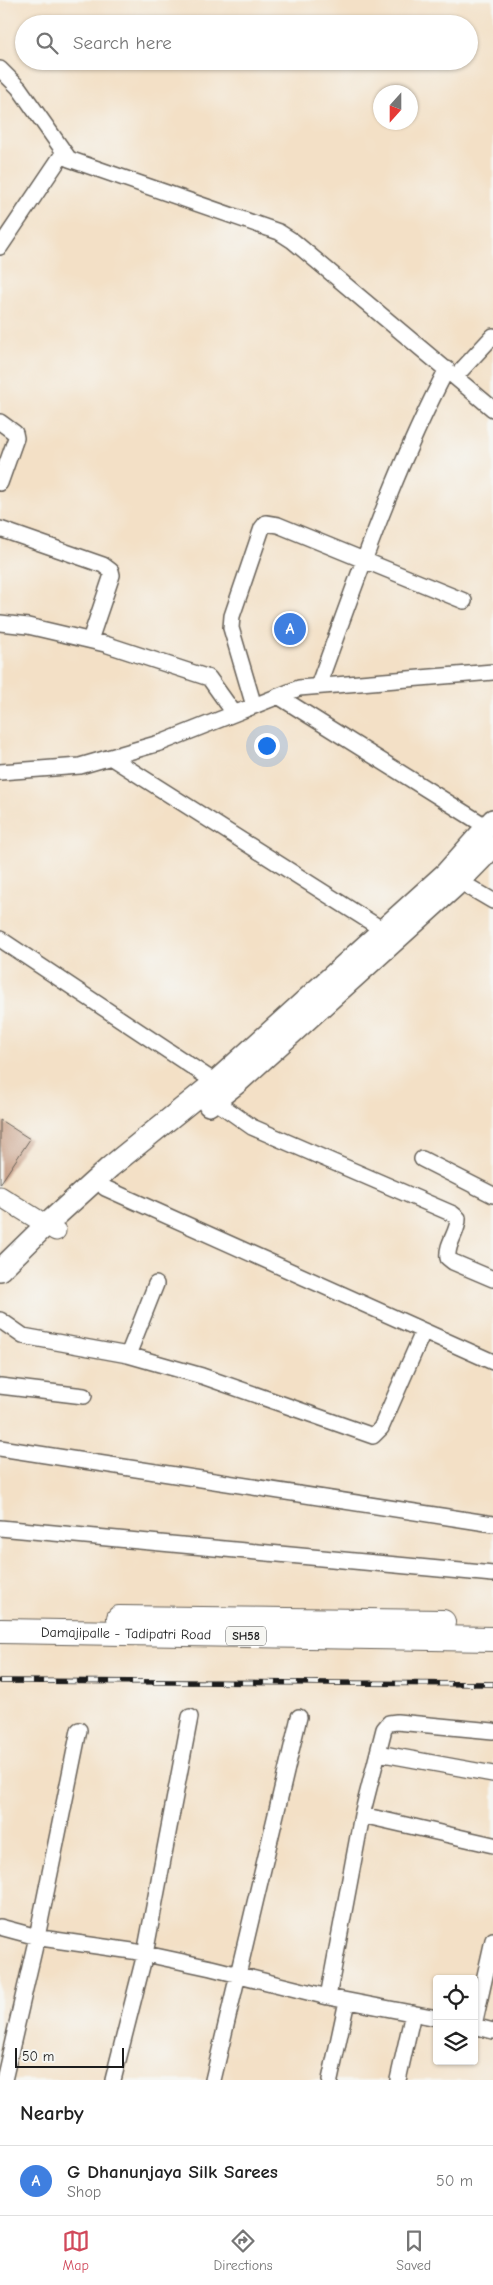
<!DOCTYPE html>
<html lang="en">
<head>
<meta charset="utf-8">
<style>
  body { margin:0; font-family:"Comic Neue",sans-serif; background:#f6f6f6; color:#222 }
  .controls { position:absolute; right:15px; bottom:15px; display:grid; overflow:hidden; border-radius:5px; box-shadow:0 1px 4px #0004 }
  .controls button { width:45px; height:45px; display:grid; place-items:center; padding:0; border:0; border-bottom:1px solid #e0e0e0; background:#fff; color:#222; font:25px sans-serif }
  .compass { position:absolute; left:373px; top:85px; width:45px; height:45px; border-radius:50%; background:#fff; box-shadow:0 1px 4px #0004; rotate:201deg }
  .scale { position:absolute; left:15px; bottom:12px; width:109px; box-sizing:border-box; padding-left:5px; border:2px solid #1c1c1c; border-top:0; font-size:14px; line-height:18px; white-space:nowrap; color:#1c1c1c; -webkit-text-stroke:4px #f6f6f2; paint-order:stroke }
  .you { position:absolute; left:266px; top:745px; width:18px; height:18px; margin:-12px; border:4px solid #fff; border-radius:50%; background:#1a73e8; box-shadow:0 0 0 8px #1a73e833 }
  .badge { display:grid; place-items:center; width:32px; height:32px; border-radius:50%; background:#d1495b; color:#fff; font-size:16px; font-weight:700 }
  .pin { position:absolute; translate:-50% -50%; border:2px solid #fff; box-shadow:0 1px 5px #0006 }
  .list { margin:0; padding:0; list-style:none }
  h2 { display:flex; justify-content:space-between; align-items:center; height:65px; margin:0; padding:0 20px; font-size:21px }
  h2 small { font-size:16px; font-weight:400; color:#767676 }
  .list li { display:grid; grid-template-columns:32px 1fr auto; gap:15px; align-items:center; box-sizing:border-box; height:70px; padding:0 20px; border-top:1px solid #e0e0e0 }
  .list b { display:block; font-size:19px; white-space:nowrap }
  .list p { margin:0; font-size:16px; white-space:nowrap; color:#767676 }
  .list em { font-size:16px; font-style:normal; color:#767676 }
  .icon { flex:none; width:28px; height:28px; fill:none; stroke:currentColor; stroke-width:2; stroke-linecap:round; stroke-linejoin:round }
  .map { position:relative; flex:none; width:493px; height:2080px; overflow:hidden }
  .search { position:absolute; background:#fff; box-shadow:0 1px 4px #0004; left:15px; right:15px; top:15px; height:55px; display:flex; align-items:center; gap:12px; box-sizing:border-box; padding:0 18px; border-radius:28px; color:#767676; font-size:19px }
  .sheet { height:135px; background:#fff }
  nav { display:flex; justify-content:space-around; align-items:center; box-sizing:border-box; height:70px; border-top:1px solid #e0e0e0; background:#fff; font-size:14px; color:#767676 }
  nav a { display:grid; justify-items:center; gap:2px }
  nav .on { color:#d1495b }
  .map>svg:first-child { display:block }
  .building { fill:#c69b82 }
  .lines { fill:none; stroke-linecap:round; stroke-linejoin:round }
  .minor-casing { stroke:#676158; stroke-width:18 }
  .tertiary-casing { stroke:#676158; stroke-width:21 }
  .secondary-casing { stroke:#676158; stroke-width:24 }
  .primary-casing { stroke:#676158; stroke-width:26 }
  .minor { stroke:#fff; stroke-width:15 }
  .tertiary { stroke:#fff; stroke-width:19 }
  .secondary { stroke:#fff; stroke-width:21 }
  .primary { stroke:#fff; stroke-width:24 }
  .rail-casing { stroke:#1c1c1c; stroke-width:5.5 }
  .rail { stroke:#f6f6f2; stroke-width:4; stroke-dasharray:11; stroke-linecap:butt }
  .labels { text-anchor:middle; stroke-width:5; stroke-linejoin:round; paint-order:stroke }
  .shield { fill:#f6f6f2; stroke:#5d5d5c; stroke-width:1 }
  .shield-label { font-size:12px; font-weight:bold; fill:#1c1c1c }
  .street-label { font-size:14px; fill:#1c1c1c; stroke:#f6f6f2 }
</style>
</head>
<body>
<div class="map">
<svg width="493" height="2080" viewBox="0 0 493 2080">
  <rect width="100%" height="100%" fill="#f6f6f2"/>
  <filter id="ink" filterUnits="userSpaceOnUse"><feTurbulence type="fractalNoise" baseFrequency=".02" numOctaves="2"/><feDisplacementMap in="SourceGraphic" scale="10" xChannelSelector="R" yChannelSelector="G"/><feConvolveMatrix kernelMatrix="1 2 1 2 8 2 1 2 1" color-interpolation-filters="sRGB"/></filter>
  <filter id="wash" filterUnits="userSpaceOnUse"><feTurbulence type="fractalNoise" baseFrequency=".0096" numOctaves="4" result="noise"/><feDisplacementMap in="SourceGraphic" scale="20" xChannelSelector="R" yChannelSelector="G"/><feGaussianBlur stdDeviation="1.12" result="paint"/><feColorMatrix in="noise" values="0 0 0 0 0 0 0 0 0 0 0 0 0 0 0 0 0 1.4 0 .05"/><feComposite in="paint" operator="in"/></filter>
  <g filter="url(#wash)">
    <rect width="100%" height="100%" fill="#f3e0c6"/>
    <g id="blocks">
      <path class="building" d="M0,1120L30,1139L0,1184Z"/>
    </g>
  </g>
  <g filter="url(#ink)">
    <use href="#blocks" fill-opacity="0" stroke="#676158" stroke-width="1"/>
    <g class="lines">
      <defs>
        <path id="minor" d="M0,69L19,88L69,159L279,232L293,241L493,409
          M0,247L64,152
          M455,377L493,336
          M0,422L15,433L16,438L0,483
          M0,529L103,565L111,571L112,575L90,640
          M0,623L28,626L105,644L209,678L234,713
          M318,686C357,580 394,470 447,369
          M278,696L487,827
          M254,706L231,628L232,616L262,528L266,523L278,525L464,601
          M110,757L391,935
          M0,772L80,766L163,742L299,688L493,672
          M459,881L493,901
          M0,939L215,1082
          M215,1101L252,1127L453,1214L458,1218C459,1232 446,1243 448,1258L453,1262L493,1279
          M422,1159L493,1195
          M105,1188L493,1362
          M0,1320L23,1336L128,1355L202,1376L373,1436L381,1428L423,1332
          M128,1355L156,1284
          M0,1386L84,1396
          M0,1448L493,1524
          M0,1528L493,1574
          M378,1753L493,1774
          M362,1815L493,1845
          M0,1927L41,1938L132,1951L211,1968L328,1997L437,2018
          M328,1997L362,1815L384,1729L389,1723L397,1722L493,1731
          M474,2025L493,1940
          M474,2026L493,2031
          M4,2080L37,1937L79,1730
          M113,2080L145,1954L190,1717
          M213,2080L299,1717
          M330,2080L347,2001
          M398,2080L413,2013"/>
        <path id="tertiary" d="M0,1196L56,1231"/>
        <path id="secondary" d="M209,1105L237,1083L455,886L493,847
          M0,1270L46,1225L110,1167L215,1082L446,873L493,820"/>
        <g id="primary">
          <path d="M119,1618L443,1622"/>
          <path id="s1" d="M0,1631L493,1639"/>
        </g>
      </defs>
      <use href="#minor" class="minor-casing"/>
      <use href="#tertiary" class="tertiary-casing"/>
      <use href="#secondary" class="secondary-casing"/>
      <use href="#primary" class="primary-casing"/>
      <use href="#minor" class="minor"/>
      <use href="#tertiary" class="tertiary"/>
      <use href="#secondary" class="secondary"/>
      <use href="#primary" class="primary"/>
      <defs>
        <path id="rail" d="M0,1681L493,1684"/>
      </defs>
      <use href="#rail" class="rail-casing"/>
      <use href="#rail" class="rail"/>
    </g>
  </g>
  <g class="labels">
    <rect class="shield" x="226" y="1626.5" width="40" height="19" rx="4"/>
    <g class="shield-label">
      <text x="246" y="1640">SH58</text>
    </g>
    <g class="street-label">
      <text dy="5" stroke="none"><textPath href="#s1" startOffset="126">Damajipalle - Tadipatri Road</textPath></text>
    </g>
  </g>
</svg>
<div class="controls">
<button><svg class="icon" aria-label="locate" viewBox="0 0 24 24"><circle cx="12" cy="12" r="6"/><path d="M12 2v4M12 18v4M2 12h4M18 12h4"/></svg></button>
<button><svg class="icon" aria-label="layers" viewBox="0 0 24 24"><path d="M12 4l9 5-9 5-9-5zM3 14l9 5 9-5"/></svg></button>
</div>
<svg class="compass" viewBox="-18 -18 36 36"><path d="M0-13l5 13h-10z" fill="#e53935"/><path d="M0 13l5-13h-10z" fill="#767676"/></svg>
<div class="scale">50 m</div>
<div class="you"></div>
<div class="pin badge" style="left:290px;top:629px;background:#3f7fe0">A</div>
<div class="search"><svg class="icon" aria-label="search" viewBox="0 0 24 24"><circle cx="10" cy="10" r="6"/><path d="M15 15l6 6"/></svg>Search here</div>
</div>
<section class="sheet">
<h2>Nearby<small></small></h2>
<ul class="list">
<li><span class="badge" style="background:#3f7fe0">A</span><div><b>G Dhanunjaya Silk Sarees</b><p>Shop</p></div><em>50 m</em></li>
</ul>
</section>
<nav>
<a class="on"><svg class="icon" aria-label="map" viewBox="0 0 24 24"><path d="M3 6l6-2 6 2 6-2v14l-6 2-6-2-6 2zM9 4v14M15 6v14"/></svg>Map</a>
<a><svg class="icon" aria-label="directions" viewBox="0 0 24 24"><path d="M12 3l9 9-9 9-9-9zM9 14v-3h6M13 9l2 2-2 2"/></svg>Directions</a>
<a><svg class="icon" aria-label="saved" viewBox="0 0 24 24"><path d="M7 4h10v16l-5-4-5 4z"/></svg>Saved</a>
</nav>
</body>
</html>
